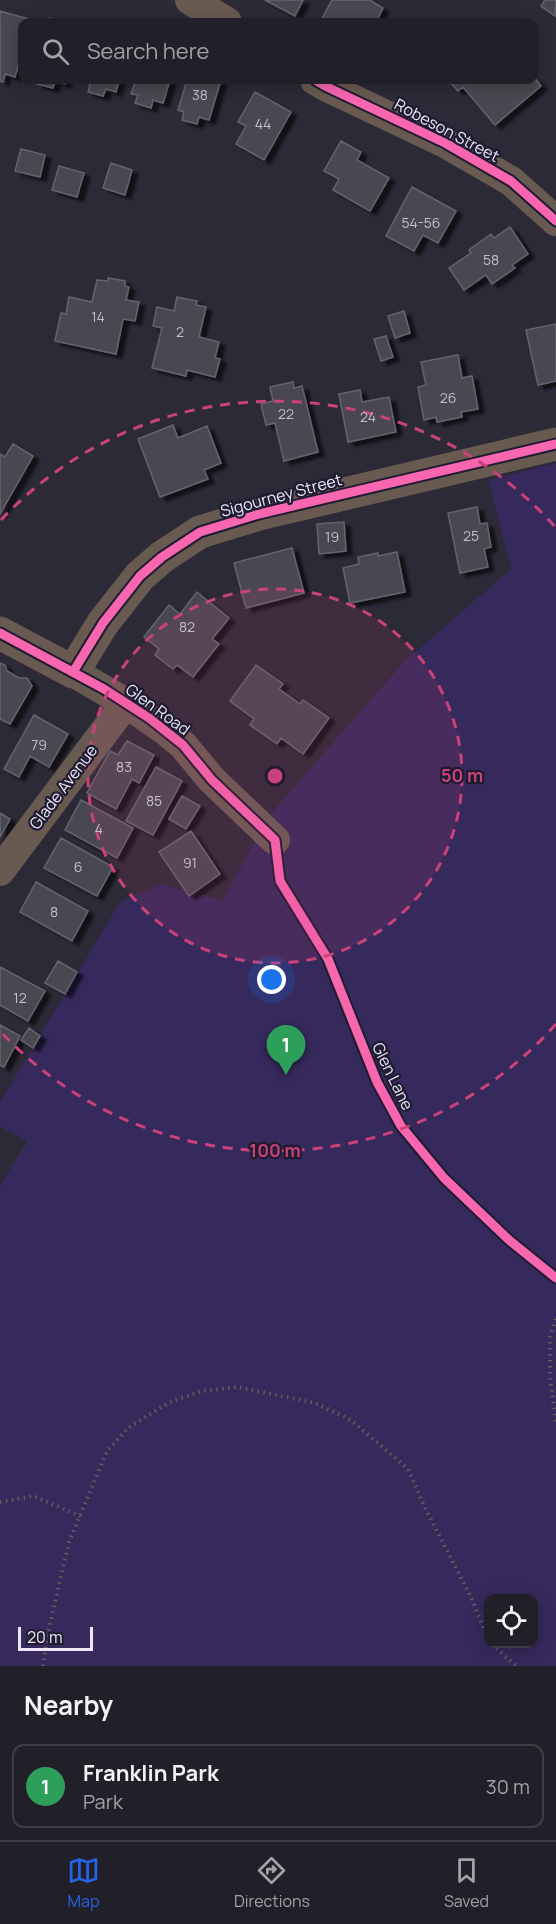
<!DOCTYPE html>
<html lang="en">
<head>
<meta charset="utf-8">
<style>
  body { margin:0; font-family:Manrope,sans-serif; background:#292830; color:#f1f3f6 }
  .controls { position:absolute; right:18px; bottom:18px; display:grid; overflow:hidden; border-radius:12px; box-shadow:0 3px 15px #0003 }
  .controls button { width:54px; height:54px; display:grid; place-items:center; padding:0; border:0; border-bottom:2px solid #3e3e45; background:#212028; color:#f1f3f6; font:30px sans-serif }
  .scale { position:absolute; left:18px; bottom:15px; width:75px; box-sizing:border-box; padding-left:6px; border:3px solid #ebe9f8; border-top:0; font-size:16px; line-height:21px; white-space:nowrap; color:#ebe9f8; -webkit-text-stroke:4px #1f1b30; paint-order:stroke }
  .you { position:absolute; left:272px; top:980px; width:21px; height:21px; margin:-15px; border:4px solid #fff; border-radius:50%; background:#1a73e8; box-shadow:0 0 0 9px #1a73e833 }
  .badge { display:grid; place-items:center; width:39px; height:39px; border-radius:50%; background:#2563eb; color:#fff; font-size:20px; font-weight:700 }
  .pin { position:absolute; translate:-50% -50px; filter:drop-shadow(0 2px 3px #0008) }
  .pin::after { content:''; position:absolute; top:32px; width:21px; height:18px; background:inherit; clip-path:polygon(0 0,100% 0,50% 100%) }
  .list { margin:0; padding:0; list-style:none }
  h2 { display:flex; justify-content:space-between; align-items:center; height:78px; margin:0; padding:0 24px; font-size:26px }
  h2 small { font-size:20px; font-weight:400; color:#a2a3a8 }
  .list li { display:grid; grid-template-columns:39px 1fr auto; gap:18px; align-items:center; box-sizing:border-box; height:84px; margin:0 12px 12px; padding:0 12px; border:2px solid #3e3e45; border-radius:12px }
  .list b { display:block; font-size:22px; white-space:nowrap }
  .list p { margin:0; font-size:20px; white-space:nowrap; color:#a2a3a8 }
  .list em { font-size:20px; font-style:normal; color:#a2a3a8 }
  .icon { flex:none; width:33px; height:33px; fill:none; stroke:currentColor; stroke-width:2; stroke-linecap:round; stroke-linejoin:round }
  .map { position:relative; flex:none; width:556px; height:1666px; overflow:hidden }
  .search { position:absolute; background:#212028; box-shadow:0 3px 15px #0003; left:18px; right:18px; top:18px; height:66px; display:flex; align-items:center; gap:15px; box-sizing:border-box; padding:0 21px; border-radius:12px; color:#a2a3a8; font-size:22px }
  .sheet { height:174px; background:#212028 }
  nav { display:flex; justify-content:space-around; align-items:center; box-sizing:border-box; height:84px; border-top:2px solid #3e3e45; background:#212028; font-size:16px; color:#a2a3a8 }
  nav a { display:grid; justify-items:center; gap:3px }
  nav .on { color:#2563eb }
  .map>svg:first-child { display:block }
  .green { fill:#36295b; fill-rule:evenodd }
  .building { fill:#484650; stroke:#65646e; stroke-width:1.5; filter:url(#shadow) }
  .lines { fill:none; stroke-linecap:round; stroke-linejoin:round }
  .path { stroke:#665d5b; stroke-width:4; stroke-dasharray:1.5 4.5; stroke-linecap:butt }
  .minor { stroke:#685a51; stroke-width:30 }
  .tertiary { stroke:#685a51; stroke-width:33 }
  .cycleway-casing { stroke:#1f1b30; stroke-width:13 }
  .cycleway { stroke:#f766af; stroke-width:9 }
  .ring { fill:none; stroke:#ca427a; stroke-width:3; stroke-dasharray:10 8 }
  .labels { text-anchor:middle; stroke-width:4.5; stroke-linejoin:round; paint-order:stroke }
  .number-label { font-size:14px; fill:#c2c0ce }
  .street-label { font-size:16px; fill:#ebe9f8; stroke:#1f1b30 }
  .centre { fill:#ca427a; stroke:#1f1b30; stroke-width:3 }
  .ring-label { font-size:18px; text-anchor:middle; font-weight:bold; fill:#ca427a; stroke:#1f1b30; stroke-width:4.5; stroke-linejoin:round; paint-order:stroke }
</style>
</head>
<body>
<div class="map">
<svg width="556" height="1666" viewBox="0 0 556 1666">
  <defs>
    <filter id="shadow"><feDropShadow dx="6" dy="4" stdDeviation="1.5" flood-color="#0009"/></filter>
  </defs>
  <rect width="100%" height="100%" fill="#2c2a36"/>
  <path class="green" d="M556,463V1666H0V1186L27,1141L0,1127V1102L120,902L161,884L222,901L270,815L405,661L511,569L488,480ZM488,1598H534V1644H488Z"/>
  <path class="building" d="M265,0H303L295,16Z
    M332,0H371V1L383,8L376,22H320Z
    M545,0H556L555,16L541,6Z
    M0,11L32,20L31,22H22V52L15,77L5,74L3,82L0,81Z
    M50,18L67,22H49Z
    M534,77L541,86L495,125L463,87L458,91L448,80H534Z
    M39,80H66L65,84L55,81L53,88L37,84Z
    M85,80H119L116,92L106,89L103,96L88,92L90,84L84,82Z
    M136,80H170L163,103L153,100L151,108L135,103L138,95L131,94Z
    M187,80H221L209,120L199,117L197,124L182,120L184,112L178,110Z
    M255,92L291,112L264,160L236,144L246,126L238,122Z
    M341,141L361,152L357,160L389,178L370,211L333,190L339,179L324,171Z
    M21,149L45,155L40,177L15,171Z
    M111,163L132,170L125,195L103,188Z
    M59,166L84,173L77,197L52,190Z
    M412,187L456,211L438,243L423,235L414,251L386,236Z
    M510,227L528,254L512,265L515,268L492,284L486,275L464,290L449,268L471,253L469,250L491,234L494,238Z
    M108,278L125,281V286L129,287L126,300L139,302L135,321L123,319L116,354L55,341L61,313L66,314L69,297L92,302L97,280L108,281Z
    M177,297L197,301L196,305L206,307L199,337L219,342L215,358L220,359L215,377L187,370L186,376L152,368L162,328L153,326L157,307L174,311Z
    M404,311L410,333L395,338L388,316Z
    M556,324V381L538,385L526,330Z
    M386,336L393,357L381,361L374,339Z
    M458,355L462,378L472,376L478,409L461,412L462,417L437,422L436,417L424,420L418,387L426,385L421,362Z
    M293,382L294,388L302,386L318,452L284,461L275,423L266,425L261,404L273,401L270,387Z
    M360,390L362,402L389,397L396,432L348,442L339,394Z
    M173,425L178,438L207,426L221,463L204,470L208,479L160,497L138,439Z
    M13,444L33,456L0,514V454L5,457Z
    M477,507L480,524L487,523L491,547L484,549L488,567L460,573L448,513Z
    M344,522L346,551L319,554L317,524Z
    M292,548L304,593L246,608L234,563Z
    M397,552L405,592L350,603L343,568L359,564L358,557L378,553V556Z
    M197,592L229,618L212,639L219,644L193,677L177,665L173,669L155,655L159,649L144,637L169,605L180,614Z
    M0,663L5,665L7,671L19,678H27L32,686L10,724L0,719Z
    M256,665L283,684L279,689L300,704L303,700L329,718L303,754L281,738L277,744L250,725L254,719L230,701Z
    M34,715L68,734L49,767L30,756L19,777L4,769Z
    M127,741L154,755L139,783L132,779L116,809L87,793L110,751L118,755Z
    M156,767L182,781L153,835L126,821Z
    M182,796L200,806L186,829L169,819Z
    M81,800L133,828L117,858L65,830Z
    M0,813L10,819L0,837Z
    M191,831L220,874L189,896L159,852Z
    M61,838L113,867L97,896L44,868Z
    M36,882L88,911L72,941L20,912Z
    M58,961L77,972L65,994L45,983Z
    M0,967L45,991L28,1021L0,1005Z
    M0,1025L20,1036L4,1067L0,1065Z
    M29,1028L40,1036L33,1048L21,1040Z"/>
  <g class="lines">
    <path class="path" d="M556,1319L550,1337V1376L556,1423
      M0,1502L33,1496L81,1516
      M492,1644L516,1666
      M43,1666L47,1637L69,1542L107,1451L128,1428L170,1402L202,1391L237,1387L315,1403L351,1420L408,1469L424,1506L471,1597L488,1639"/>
    <path class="minor" d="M190,0L227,22
      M315,80L325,86L445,143L511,181L556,221
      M73,672L126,703L166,731L183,745L212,780L275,840
      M0,871L126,703"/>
    <path class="tertiary" d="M0,633L73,672L103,623L140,576L162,557L200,532L259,514L556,444"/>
    <defs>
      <path id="cycleway" d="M315,80L325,86L445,143L511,181L556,221
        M0,633L104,689L149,718L183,745L212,780L275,840L280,881L328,959L377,1082L401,1126L444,1178L509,1240L556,1278
        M73,672L103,623L140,576L162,557L200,532L259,514L556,444"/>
    </defs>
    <use href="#cycleway" class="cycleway-casing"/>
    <use href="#cycleway" class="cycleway"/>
  </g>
  <circle cx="275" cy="776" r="187" fill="#ca427a" fill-opacity=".12"/>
  <g class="ring">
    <circle cx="275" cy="776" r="187"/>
    <path d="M556 1024A375 375 0 0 1 1 1032M1 520A375 375 0 0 1 556 528"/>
  </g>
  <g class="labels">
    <g class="number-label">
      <text x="200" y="100">38</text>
      <text x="263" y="129">44</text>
      <text x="421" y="228">54-56</text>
      <text x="491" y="265">58</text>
      <text x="98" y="322">14</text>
      <text x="180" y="337">2</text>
      <text x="448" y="403">26</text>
      <text x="286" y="419">22</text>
      <text x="368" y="422">24</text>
      <text x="471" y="541">25</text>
      <text x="332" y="542">19</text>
      <text x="187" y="632">82</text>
      <text x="39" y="750">79</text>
      <text x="124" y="772">83</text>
      <text x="154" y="806">85</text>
      <text x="99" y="834">4</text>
      <text x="190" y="868">91</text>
      <text x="78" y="872">6</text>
      <text x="54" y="917">8</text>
      <text x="20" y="1003">12</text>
    </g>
    <g class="street-label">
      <text transform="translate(447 130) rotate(28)" y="6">Robeson Street</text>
      <text transform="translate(281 495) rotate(-15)" y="6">Sigourney Street</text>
      <text transform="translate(158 709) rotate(36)" y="6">Glen Road</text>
      <text transform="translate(63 787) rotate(-53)" y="6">Glade Avenue</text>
      <text transform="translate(393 1076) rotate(64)" y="6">Glen Lane</text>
    </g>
  </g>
  <circle cx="275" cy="776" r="9" class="centre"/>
  <g class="ring-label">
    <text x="462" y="782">50 m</text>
    <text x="275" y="1157">100 m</text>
  </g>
</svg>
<div class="controls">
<button><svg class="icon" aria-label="locate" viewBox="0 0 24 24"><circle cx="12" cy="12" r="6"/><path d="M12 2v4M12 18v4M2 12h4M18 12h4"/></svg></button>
</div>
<div class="scale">20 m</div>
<div class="you"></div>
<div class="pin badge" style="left:286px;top:1075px;background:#2e9e5b">1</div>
<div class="search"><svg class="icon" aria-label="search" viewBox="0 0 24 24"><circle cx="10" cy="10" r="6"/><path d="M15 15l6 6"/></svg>Search here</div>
</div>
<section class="sheet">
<h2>Nearby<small></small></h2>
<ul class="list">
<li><span class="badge" style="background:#2e9e5b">1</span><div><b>Franklin Park</b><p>Park</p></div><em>30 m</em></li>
</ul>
</section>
<nav>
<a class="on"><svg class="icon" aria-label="map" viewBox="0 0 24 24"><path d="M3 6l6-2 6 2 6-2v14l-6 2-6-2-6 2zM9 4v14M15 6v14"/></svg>Map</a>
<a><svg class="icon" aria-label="directions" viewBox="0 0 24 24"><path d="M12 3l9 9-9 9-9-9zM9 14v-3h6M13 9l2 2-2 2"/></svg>Directions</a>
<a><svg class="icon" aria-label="saved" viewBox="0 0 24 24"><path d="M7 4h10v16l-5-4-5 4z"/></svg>Saved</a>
</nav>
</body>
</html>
